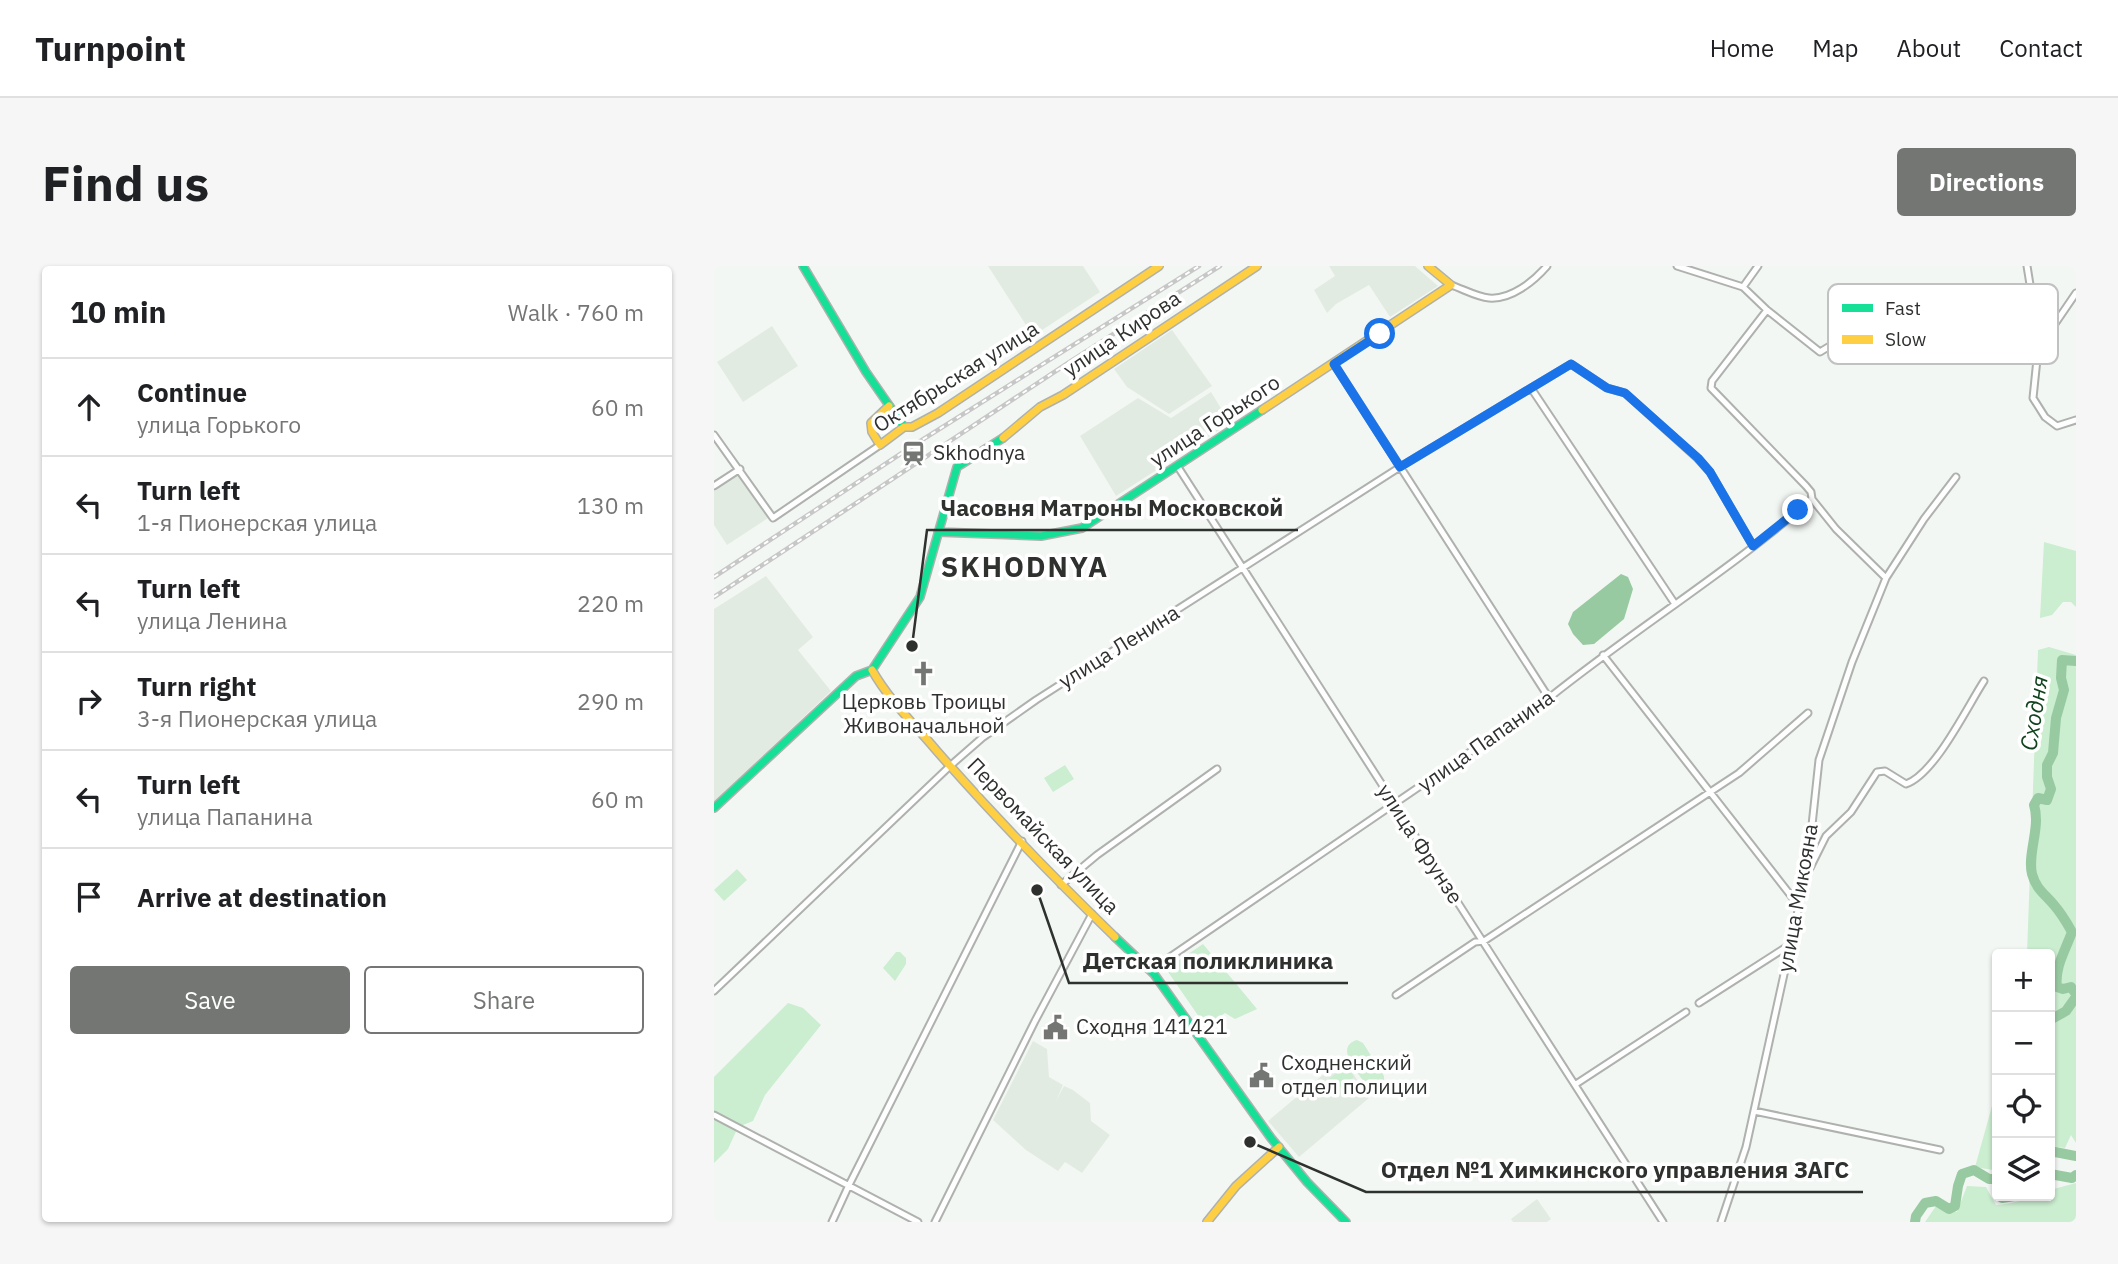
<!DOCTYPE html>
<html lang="en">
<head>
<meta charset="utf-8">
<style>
  body { margin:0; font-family:"IBM Plex Sans",sans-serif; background:#f6f6f6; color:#202124 }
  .controls { position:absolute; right:21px; bottom:21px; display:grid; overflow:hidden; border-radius:7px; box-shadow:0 2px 5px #0004 }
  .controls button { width:63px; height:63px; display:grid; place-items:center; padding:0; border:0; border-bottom:2px solid #e0e0e0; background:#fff; color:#202124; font:35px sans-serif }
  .stop { position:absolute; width:21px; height:21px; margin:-16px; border:5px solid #1a73e8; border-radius:50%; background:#fff }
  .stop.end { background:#1a73e8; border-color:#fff; box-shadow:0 2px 7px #0008 }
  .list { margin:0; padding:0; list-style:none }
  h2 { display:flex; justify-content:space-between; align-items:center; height:91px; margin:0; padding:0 28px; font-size:30px }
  h2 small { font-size:23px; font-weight:400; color:#757577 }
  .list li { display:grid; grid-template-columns:46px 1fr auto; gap:21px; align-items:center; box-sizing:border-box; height:98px; padding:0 28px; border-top:2px solid #e0e0e0 }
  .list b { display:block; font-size:26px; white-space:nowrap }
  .list p { margin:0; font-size:23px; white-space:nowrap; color:#757577 }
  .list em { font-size:23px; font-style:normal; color:#757577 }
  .actions { display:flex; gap:14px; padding:21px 28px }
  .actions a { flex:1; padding:16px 0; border:2px solid #737673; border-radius:7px; text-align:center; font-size:24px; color:#737673 }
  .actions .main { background:#737673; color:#fff }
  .icon { flex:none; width:38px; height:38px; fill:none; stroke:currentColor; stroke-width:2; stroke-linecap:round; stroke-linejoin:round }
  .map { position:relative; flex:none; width:1362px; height:956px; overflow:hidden; border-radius:7px }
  header { display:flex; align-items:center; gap:42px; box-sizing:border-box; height:98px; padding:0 35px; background:#fff; border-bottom:2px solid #e0e0e0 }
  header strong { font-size:33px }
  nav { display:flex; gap:38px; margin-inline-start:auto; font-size:24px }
  .intro { display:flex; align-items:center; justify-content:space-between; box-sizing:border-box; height:168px; padding:0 42px }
  h1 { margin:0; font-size:49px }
  .button { padding:18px 32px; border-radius:7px; background:#737673; color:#fff; font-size:24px; font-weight:700 }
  main { display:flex; gap:42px; padding:0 42px }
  aside { flex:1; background:#fff; border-radius:7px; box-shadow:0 2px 5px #0004 }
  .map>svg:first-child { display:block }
  .built { fill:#e2ebe2 }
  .green { fill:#cbedd0 }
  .water { fill:#98caa1 }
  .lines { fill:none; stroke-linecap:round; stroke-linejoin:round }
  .river { stroke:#98caa1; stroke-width:10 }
  .street-casing { stroke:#aeb1ae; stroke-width:9 }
  .fast-casing { stroke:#aeb1ae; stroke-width:10 }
  .slow-casing { stroke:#aeb1ae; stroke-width:10 }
  .street { stroke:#fdfefd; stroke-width:5 }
  .fast { stroke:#16e098; stroke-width:7 }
  .slow { stroke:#ffcf43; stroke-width:7 }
  .rail-casing { stroke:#c6c7c6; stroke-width:4.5 }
  .rail { stroke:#fff; stroke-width:2; stroke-dasharray:5; stroke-linecap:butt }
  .route { stroke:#1a73e8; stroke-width:9 }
  .labels { text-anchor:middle; stroke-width:7; stroke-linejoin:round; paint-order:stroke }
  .street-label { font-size:21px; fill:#2e312e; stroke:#fff }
  .poi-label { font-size:21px; fill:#2e312e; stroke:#fff; text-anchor:start }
  .water-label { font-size:23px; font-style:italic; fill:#10431e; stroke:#fff }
  .district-label { font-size:28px; font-weight:bold; letter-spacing:2px; fill:#2e312e; stroke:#fff }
  .key { fill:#fff; stroke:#c0c1c0; stroke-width:2 }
  .key-label { font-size:19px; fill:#2e312e }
  .leader { fill:none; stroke:#2e312e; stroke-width:2.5 }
  .callout-dot { fill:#2e312e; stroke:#fff; stroke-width:2.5 }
  .callout-label { font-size:23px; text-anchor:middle; font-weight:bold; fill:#2e312e; stroke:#fff; stroke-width:7; stroke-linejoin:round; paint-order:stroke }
</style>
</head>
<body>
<header>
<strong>Turnpoint</strong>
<nav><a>Home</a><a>Map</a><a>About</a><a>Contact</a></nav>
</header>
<div class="intro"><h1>Find us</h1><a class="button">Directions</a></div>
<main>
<aside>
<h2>10 min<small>Walk · 760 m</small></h2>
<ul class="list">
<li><svg class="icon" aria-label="ahead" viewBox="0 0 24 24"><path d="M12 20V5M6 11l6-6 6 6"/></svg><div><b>Continue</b><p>улица Горького</p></div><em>60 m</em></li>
<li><svg class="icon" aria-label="left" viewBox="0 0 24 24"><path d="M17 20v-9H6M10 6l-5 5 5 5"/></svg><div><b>Turn left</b><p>1-я Пионерская улица</p></div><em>130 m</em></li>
<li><svg class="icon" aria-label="left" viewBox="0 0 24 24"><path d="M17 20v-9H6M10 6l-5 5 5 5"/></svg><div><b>Turn left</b><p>улица Ленина</p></div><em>220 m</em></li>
<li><svg class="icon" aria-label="right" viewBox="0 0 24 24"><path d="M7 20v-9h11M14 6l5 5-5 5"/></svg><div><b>Turn right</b><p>3-я Пионерская улица</p></div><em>290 m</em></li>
<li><svg class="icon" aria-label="left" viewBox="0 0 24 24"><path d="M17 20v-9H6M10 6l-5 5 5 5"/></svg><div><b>Turn left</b><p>улица Папанина</p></div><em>60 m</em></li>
<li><svg class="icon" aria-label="arrive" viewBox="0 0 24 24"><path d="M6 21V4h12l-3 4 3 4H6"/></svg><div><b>Arrive at destination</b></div></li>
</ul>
<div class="actions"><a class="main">Save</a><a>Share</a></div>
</aside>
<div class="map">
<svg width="1362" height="956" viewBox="0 0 1362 956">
  <rect width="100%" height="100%" fill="#f3f7f3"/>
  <path class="built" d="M274,0H369L386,26L319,70Z
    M615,0H701L724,20L676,51L655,19L622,38L613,47L600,24L621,10Z
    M58,60L84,100L29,136L3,96Z
    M458,64L498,120L455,148L413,121L400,103Z
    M497,126L516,157L402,230L366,170L424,132L457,152Z
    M25,208L54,252L13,279L0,259V225Z
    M52,310L99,371L84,384L117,425L0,536V343Z
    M319,775L333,783L335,811L349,819L342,835L350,820L359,824L376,837L377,855L396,869L368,907L351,896L344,905L312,884L279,854Z
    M629,792L655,832L585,891L554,855Z
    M823,933L837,953L833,956H799L797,953Z"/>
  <path class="green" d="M1330,276L1362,285V341L1357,336H1349L1338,349L1326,352Z
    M1335,381L1362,389V877L1357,869L1351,882L1336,880V688H1313L1324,384Z
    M351,499L360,513L339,526L330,512Z
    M23,603L33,614L10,635L0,624Z
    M489,678L543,743L521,753L511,747L492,761L452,703Z
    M182,686H186L192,692V698L181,715L169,702Z
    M74,737L89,742L107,759L51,829L39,855L24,861L14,883L0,897V811Z
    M643,774L649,777L670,810V816L665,821H654C645,808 619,781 643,774Z
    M633,800L640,811L619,826L612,815Z
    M1283,822V903L1279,904L1261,901Z
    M1362,917V956H1211L1222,940L1243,946L1253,920L1272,921L1282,939C1303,938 1314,930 1336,930V924Z"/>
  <path class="water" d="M907,308L914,311L919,323L910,353L880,378L869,379L859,368L854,358L859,346Z"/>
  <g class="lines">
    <path class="river" d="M1362,395L1348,394L1347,412L1350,424L1342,452L1339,487L1333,499V511L1337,523L1333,534L1324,532L1320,539C1327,561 1313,588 1318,608C1322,623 1331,628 1340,639C1347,647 1353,657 1358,666C1352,683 1340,702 1343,721L1349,723L1357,721L1362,728
      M1336,754L1352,745L1362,731
      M1336,885L1362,890
      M1336,908L1358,912L1362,909
      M1286,930L1288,932L1300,930
      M1201,956L1202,950L1211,937L1222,935L1235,943L1241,940L1244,920L1248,908L1260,904L1275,913H1283"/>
    <defs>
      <path id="street" d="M963,0L1029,21L1053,44L1106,86L1129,72
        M1313,0L1325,74L1319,132L1331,151L1343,160L1362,154
        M737,19C749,23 763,31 775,32C797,34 820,15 833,0
        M1029,21L1044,0
        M1326,74L1334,68L1362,27
        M620,98L835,432
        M817,122L961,338
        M0,169L59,252L166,179
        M464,201L949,956
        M0,220L26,203
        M1172,312L1210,253L1242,211
        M889,389L1085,640
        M1094,606L1112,570L1137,546L1163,506L1171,505L1192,518C1221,508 1253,441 1270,415
        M347,619L383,589L503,503
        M437,704L835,432C921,363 1015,305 1098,233
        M0,725L236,500L268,472L322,434L686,201L857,98L893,122L911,127L983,192L996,206L1039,280
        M682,729L761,676L770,675L1025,507L1094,447
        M985,737L1077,678
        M862,818L972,746
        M1040,845L1226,884
        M0,849L204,956
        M118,956L135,919L308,575
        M221,956L321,755L378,648
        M1007,956L1032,881L1085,640L1098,559L1105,494L1138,396L1172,312L1122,263L1098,233L1097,226L1092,220L997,122L998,115L1053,44"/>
      <path id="fast" d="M89,0L152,106L190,161
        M224,266L327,270L368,262L548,144
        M0,542L142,410L158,404L206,331L243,201L289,172
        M401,671L440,708L557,872L593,916L632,956"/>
      <path id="slow" d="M175,140L157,157L158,166L166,179L190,161H198L224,147L445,0
        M548,144L737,19L714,0
        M289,172L326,141L349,129L543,0
        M158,404C175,434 200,458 222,484C279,549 339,611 401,671
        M493,956L522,920L565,881"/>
    </defs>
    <use href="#street" class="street-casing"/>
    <use href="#fast" class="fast-casing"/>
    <use href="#slow" class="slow-casing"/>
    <use href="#street" class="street"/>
    <use href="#fast" class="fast"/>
    <use href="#slow" class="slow"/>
    <defs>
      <path id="rail" d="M0,311L200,179L485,0
        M0,331L354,97L506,0"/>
    </defs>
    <use href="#rail" class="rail-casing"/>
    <use href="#rail" class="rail"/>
  </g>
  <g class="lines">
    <path class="route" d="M666,68L620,98L686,201L857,98L893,122L911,127L984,192L996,206L1039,280L1084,244"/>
  </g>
  <defs>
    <symbol id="station-bare" viewBox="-9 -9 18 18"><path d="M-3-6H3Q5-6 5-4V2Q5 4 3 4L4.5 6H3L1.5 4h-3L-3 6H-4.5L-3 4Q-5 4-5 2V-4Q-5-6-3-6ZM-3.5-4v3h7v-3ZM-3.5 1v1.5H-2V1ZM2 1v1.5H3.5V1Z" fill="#737673" stroke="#fff" stroke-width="2.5" paint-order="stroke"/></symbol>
    <symbol id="church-bare" viewBox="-9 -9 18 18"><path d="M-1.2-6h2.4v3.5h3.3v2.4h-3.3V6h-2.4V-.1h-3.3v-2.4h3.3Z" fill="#737673" stroke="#fff" stroke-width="2.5" paint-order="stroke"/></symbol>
    <symbol id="civic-bare" viewBox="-9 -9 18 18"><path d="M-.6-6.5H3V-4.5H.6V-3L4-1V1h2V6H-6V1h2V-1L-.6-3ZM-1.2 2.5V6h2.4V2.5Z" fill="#737673" stroke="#fff" stroke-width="2.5" paint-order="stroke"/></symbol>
  </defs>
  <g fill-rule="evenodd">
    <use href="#station-bare" x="182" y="170" width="35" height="35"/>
    <use href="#church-bare" x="192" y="390" width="35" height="35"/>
    <use href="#civic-bare" x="324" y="744" width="35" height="35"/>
    <use href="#civic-bare" x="530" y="792" width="35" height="35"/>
  </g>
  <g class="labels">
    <g class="street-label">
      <text transform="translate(408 68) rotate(-34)" y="7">улица Кирова</text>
      <text transform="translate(242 111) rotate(-32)" y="7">Октябрьская улица</text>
      <text transform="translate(501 155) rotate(-33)" y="7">улица Горького</text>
      <text transform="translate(405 381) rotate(-32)" y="7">улица Ленина</text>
      <text transform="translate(772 475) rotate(-35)" y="7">улица Папанина</text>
      <text transform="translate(329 570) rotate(46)" y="7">Первомайская улица</text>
      <text transform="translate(706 578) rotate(57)" y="7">улица Фрунзе</text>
      <text transform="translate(1084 632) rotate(-80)" y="7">улица Микояна</text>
    </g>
    <g class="poi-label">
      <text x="219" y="194">Skhodnya</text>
      <text x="210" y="443" text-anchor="middle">Церковь Троицы<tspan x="210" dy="24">Живоначальной</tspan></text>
      <text x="362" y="768">Сходня 141421</text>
      <text x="567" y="804">Сходненский<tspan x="567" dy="24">отдел полиции</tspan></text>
    </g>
    <g class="water-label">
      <text transform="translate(1320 447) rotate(-81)" y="8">Сходня</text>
    </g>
    <g class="district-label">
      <text x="311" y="311">SKHODNYA</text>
    </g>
  </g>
  <rect x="1114" y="18" width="230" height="80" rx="10" class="key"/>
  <rect x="1128" y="38" width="31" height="8" fill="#16e098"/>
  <rect x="1128" y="69" width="31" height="9" fill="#ffcf43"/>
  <g class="key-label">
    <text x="1171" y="49">Fast</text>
    <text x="1171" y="80">Slow</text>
  </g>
  <path class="leader" d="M198 380L213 264H584M323 624L355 717H634M536 876L652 926H1149"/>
  <g class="callout-dot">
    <circle cx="198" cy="380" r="7"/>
    <circle cx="323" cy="624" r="7"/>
    <circle cx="536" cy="876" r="7"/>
  </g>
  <g class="callout-label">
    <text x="398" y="250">Часовня Матроны Московской</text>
    <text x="494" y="703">Детская поликлиника</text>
    <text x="901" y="912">Отдел №1 Химкинского управления ЗАГС</text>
  </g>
</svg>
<div class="controls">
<button>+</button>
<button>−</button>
<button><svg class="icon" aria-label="locate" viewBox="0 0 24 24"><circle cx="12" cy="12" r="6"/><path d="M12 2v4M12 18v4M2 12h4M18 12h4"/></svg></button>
<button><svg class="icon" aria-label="layers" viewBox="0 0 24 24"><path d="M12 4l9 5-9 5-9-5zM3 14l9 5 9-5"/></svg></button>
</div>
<div class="stop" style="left:666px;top:68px"></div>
<div class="stop end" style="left:1084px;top:244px"></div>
</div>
</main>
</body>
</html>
